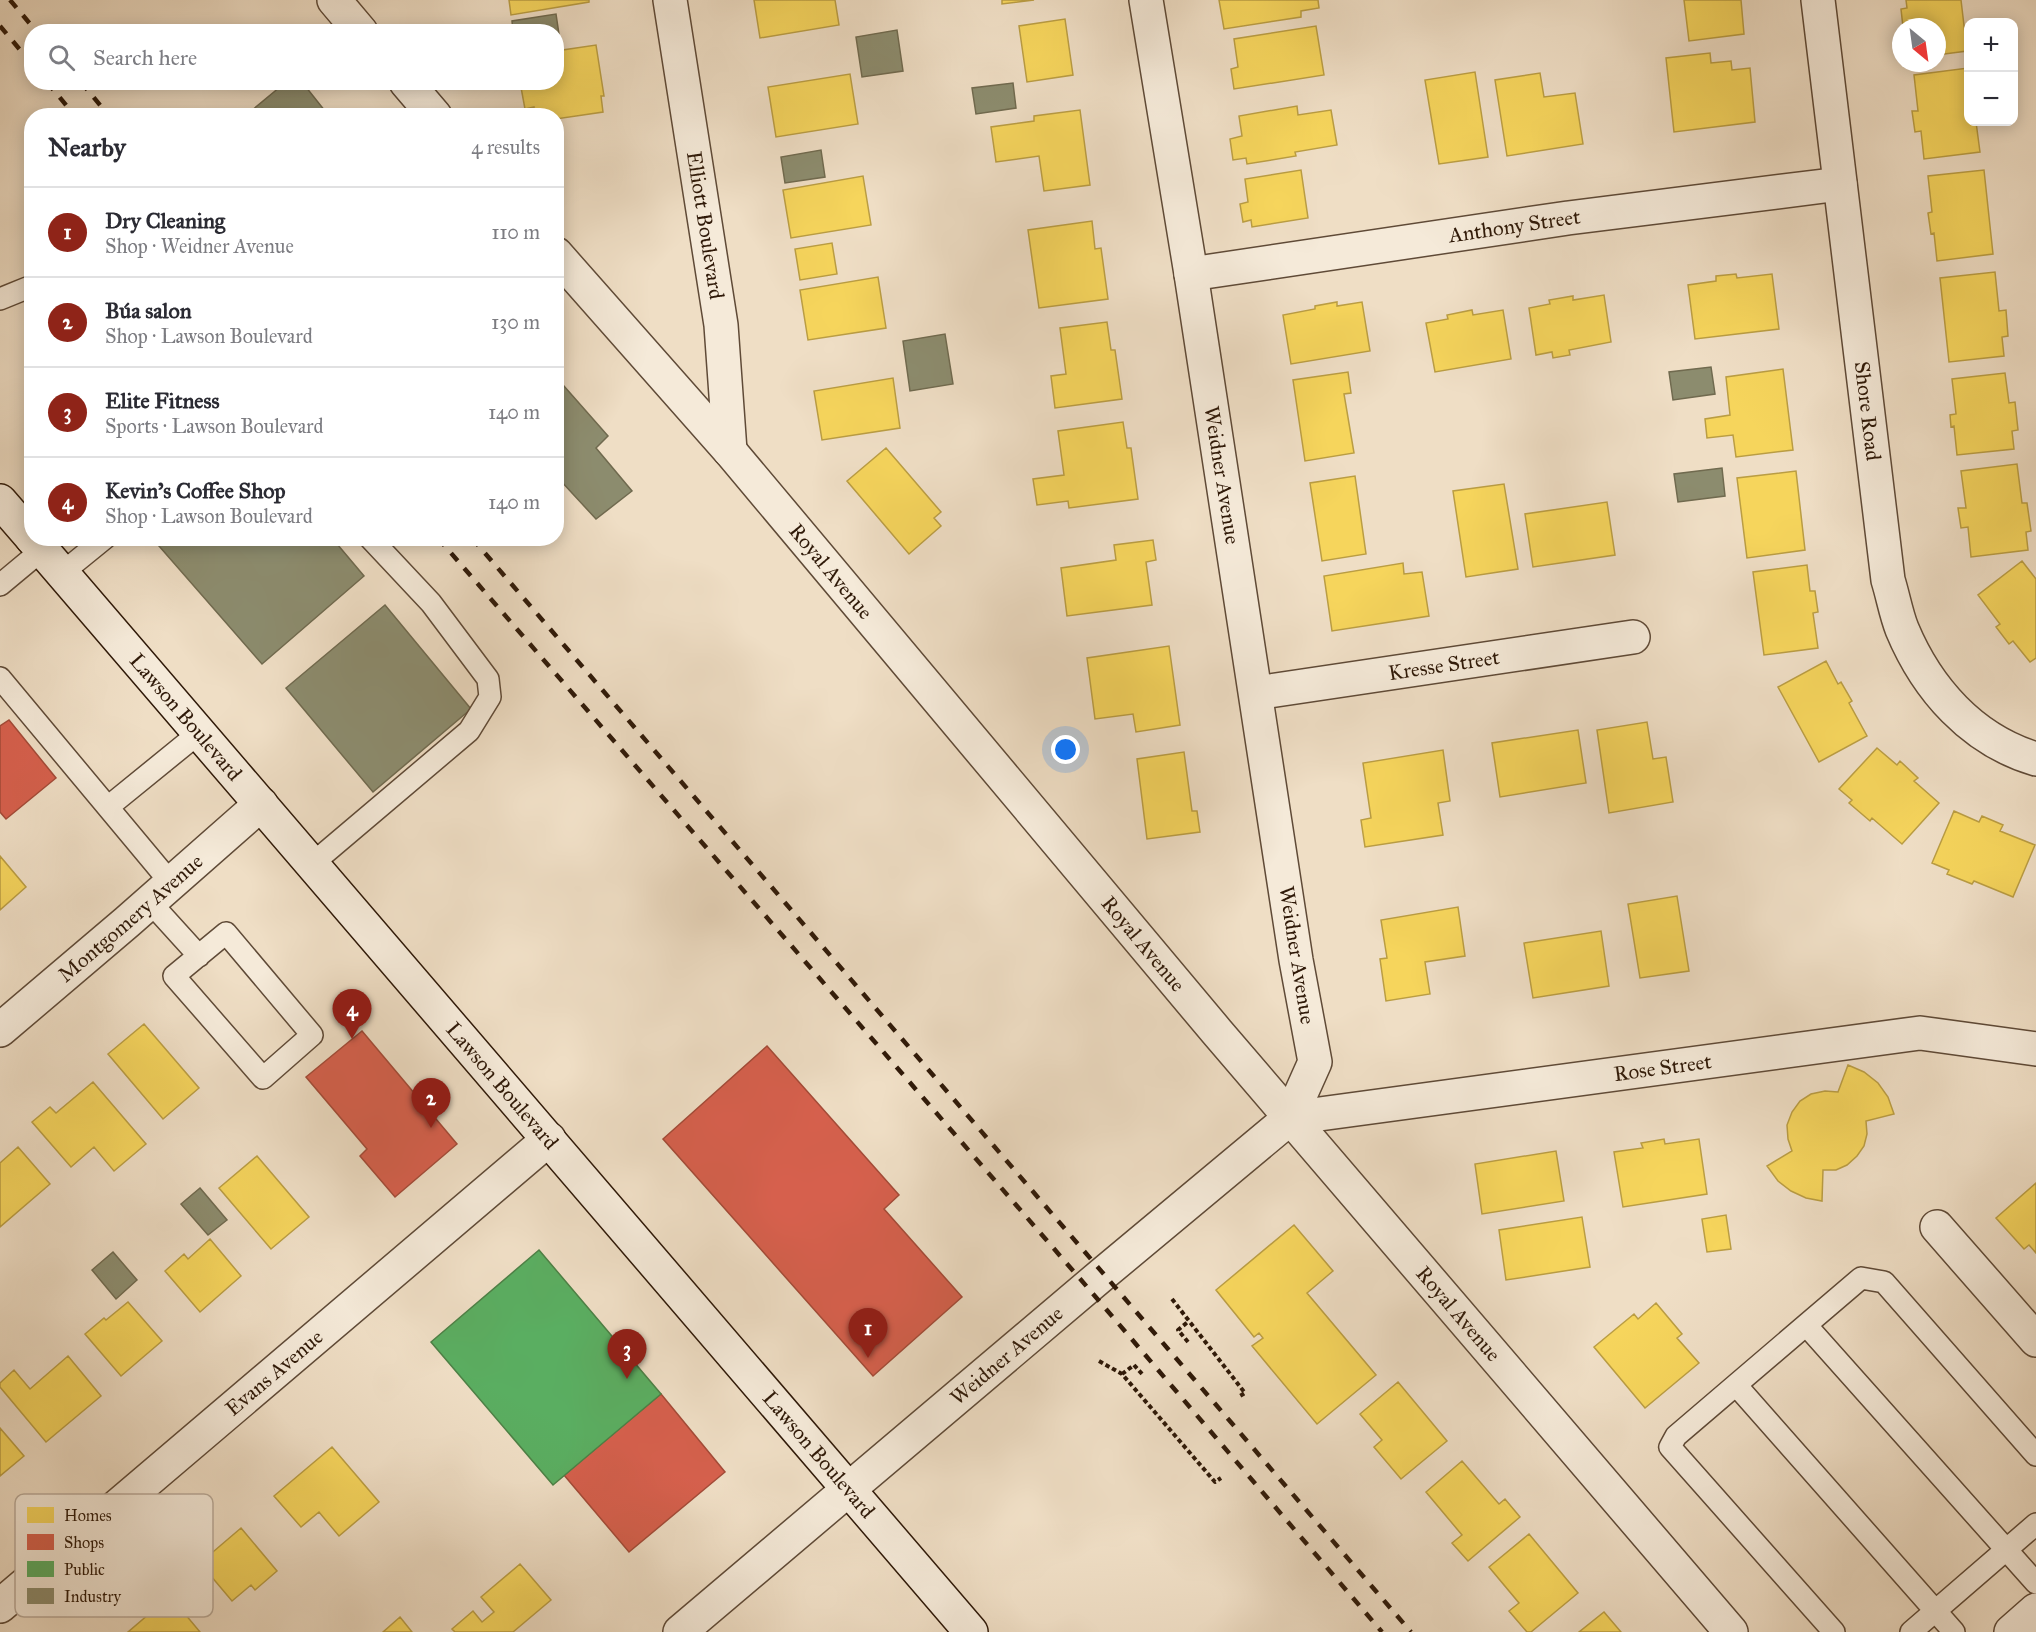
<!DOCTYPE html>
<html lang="en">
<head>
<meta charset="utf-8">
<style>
  body { margin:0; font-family:"IM FELL Great Primer",serif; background:#f7f7f7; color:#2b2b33 }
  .controls { position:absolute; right:18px; top:18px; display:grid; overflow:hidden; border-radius:12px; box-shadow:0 3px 15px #0003 }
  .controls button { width:54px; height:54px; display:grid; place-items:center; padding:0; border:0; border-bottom:2px solid #e1e1e2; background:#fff; color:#2b2b33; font:30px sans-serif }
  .compass { position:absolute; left:1892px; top:18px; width:54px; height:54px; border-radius:50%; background:#fff; box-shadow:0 3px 15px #0003; rotate:151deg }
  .you { position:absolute; left:1066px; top:750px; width:21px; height:21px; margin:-15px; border:4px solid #fff; border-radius:50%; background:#1a73e8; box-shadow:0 0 0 9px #1a73e833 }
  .badge { display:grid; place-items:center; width:39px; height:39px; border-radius:50%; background:#8f2418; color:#fff; font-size:20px; font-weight:700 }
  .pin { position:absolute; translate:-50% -50px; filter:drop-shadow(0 2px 3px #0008) }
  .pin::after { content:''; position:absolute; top:32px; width:21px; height:18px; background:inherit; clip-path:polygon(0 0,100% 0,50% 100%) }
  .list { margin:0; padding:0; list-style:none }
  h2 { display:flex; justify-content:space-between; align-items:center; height:78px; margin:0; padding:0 24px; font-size:26px }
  h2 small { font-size:20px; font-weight:400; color:#7c7c81 }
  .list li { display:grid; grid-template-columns:39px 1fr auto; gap:18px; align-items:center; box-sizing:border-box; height:90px; padding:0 24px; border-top:2px solid #e1e1e2 }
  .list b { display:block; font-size:22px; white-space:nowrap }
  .list p { margin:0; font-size:20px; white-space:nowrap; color:#7c7c81 }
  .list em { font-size:20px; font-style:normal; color:#7c7c81 }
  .icon { flex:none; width:33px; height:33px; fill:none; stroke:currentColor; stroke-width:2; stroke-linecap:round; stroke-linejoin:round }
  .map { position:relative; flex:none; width:2036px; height:1632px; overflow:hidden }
  .search { position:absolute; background:#fff; box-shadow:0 3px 15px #0003; left:24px; top:24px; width:540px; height:66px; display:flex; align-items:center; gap:15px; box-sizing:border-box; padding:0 21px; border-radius:24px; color:#7c7c81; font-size:22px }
  .panel { position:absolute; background:#fff; box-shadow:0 3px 15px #0003; left:24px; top:108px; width:540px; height:438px; border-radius:24px }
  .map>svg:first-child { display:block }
  .homes { fill:#f6d55c; stroke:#ba9d43; stroke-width:1.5 }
  .shops { fill:#d6604d; stroke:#a44b38; stroke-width:1.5 }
  .public { fill:#5aae61; stroke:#4d8146; stroke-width:1.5 }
  .industry { fill:#8c8c6e; stroke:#706a4f; stroke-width:1.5 }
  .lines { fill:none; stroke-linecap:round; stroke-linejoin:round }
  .service-casing { stroke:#5f4a37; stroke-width:24 }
  .minor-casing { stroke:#5f4a37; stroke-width:36 }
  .secondary-casing { stroke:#2f1908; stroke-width:36 }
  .path { stroke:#2f1908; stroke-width:4; stroke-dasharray:4.5 3; stroke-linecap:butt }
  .service { stroke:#f5ead9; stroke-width:21 }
  .minor { stroke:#f5ead9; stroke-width:33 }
  .secondary { stroke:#f5ead9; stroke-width:33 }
  .rail { stroke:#2f1908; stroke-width:4.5; stroke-dasharray:10 10; stroke-linecap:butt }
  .labels { text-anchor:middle; stroke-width:6; stroke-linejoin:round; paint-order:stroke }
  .street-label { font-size:21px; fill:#2f1908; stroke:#f5ead9 }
  .key { fill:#f5ead9; stroke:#baab9a; stroke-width:1.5 }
  .key-label { font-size:16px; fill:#2f1908 }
</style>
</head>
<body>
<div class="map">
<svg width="2036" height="1632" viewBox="0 0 2036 1632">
  <rect width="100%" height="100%" fill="#efdec5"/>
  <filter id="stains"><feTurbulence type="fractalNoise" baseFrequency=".00333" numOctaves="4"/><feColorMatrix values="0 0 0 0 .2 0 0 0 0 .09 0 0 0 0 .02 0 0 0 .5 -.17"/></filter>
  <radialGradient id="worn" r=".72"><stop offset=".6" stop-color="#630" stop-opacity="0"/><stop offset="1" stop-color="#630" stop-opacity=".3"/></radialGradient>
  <path class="homes" d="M509,0H589V2L511,15Z
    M754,0H835L839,25L760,38Z
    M1002,0H1034L1002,4Z
    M1219,0H1318L1319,8L1301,11V17L1224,29Z
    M1684,0H1741L1744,34L1689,41Z
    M1906,0H1961L1967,51L1937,55V27H1903L1901,9L1907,8Z
    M1065,19L1073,75L1027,82L1019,26Z
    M1316,26L1324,75L1234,89L1231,69L1238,67L1234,39Z
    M596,45L604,96H601L603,112L556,119V116H535L534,107L525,109L520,82H556V51Z
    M1710,53L1711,63L1731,61L1732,70L1750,68L1755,122L1674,132L1666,58Z
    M1968,68V122H1976L1980,152L1924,159L1921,131L1915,132L1912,111H1918L1914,75Z
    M1475,72L1488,157L1439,164L1425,80Z
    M1540,73L1544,97L1575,93L1583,144L1507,156L1495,80Z
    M850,74L858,124L776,137L768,87Z
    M1297,106L1298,115L1331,110L1337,145L1295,152L1296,156L1247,164L1246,158L1233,160L1230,139L1242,136L1239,116Z
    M1080,110L1090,185L1044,191L1039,156L996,162L991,127L1034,121V116Z
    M1301,170L1308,218L1252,227L1251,220L1243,222L1240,204L1248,202L1245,179Z
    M1984,170L1993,254L1937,261L1934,233L1931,234L1928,213L1932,212L1928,176Z
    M863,176L871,225L791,238L783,190Z
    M1092,221L1095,249L1101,248L1108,299L1039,308L1028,230Z
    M832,243L837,274L800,280L795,249Z
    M1995,272L1999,311L2006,310L2008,336L2002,337L2004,356L1949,362L1940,278Z
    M1736,274L1737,278L1772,274L1779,329L1695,339L1688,285L1716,281V276Z
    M878,277L886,328L808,340L800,290Z
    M1604,295L1611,342L1569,350L1570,355L1553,358L1552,352L1536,355L1529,308L1550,304L1549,300L1573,296V300Z
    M1337,302V306L1362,302L1370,351L1291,364L1283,315L1315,309V306Z
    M1472,310L1473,315L1503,310L1511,359L1435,372L1426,323L1448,319L1447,315Z
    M1107,322L1111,350H1115L1122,399L1055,408L1051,376L1066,374L1060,328Z
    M1783,369L1793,450L1736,457L1733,435L1707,438L1705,419L1730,415L1726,377Z
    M1348,372L1351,393L1344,394L1354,453L1305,461L1293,380Z
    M2005,373L2009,403L2015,402L2018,430L2012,431L2014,449L1957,455L1954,426L1951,427L1950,415L1956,414L1952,379Z
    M893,378L900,428L822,440L814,391Z
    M1123,422L1127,448H1131L1138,499L1069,508L1068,501L1037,505L1033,479L1064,475L1058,431Z
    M886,448L941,512L934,518L941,526L909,554L847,481Z
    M2017,464L2022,503H2027L2031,531L2026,532L2028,550L1971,557L1968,527L1961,528L1958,508H1966L1961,471Z
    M1796,471L1805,550L1747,558L1737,478Z
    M1355,476L1366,554L1322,561L1310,483Z
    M1504,484L1518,569L1466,577L1453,491Z
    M1607,502L1615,555L1533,567L1525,514Z
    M1153,540L1156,560L1146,562L1152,605L1067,616L1061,568L1116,560L1114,545Z
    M2022,561L2036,579V658L2030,662L2013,641L2009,644L1996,627L2000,624L1978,595Z
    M1403,563L1404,574L1422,572L1429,616L1332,631L1324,576Z
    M1807,565L1810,591H1815L1818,612L1813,613L1818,648L1764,655L1753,572Z
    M1169,646L1180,725L1136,732L1133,714L1095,719L1087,658Z
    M1826,661L1838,684L1841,682L1852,701L1849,703L1867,736L1819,762L1778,687Z
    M1647,722L1653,759L1666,757L1673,802L1609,813L1597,730Z
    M1578,730L1586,783L1500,797L1492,743Z
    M1877,748L1897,765L1900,761L1918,778L1914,781L1939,803L1902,844L1872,818L1870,821L1849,803L1852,800L1839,789Z
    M1443,750L1450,801L1438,803L1443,835L1365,847L1361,820L1371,818L1363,763Z
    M1184,752L1192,811H1197L1200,832L1147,839L1137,759Z
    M1954,811L1979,822L1982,816L2003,825L2000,831L2035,845L2013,897L1974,881L1972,884L1947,874L1949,870L1932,863Z
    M0,856L26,887L0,910Z
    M1677,896L1689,971L1640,978L1628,904Z
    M1458,907L1465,956L1425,962L1430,994L1386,1001L1380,959L1387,958L1381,920Z
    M1601,931L1609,986L1533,998L1524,943Z
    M144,1024L199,1088L163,1119L108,1054Z
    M1848,1065L1864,1072L1878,1083L1888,1097L1894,1114L1866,1121L1867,1134L1864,1146L1857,1156L1847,1165L1836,1170H1823L1822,1201L1806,1198L1791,1191L1778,1181L1767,1166L1792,1151L1788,1139L1787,1125L1792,1112L1800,1101L1811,1094L1825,1091L1838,1092Z
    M93,1082L146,1144L114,1171L94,1147L71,1167L32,1122L50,1107L56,1113Z
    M1664,1139L1665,1144L1699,1139L1707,1194L1623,1207L1614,1152L1643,1148L1641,1143Z
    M18,1147L50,1184L0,1227V1163Z
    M1556,1151L1564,1201L1482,1214L1475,1164Z
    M257,1156L309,1217L271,1249L219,1188Z
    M2036,1183V1253L2029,1245L2024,1249L1996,1218Z
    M1726,1215L1731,1249L1707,1252L1702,1219Z
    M1582,1217L1590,1267L1506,1280L1499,1230Z
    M1294,1225L1333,1271L1307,1293L1376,1375L1317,1424L1252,1346L1263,1338L1259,1333L1254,1337L1216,1290Z
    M210,1239L241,1276L200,1312L165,1271L184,1254L188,1259Z
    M128,1302L162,1341L121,1376L85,1334L104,1318L106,1320Z
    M1656,1303L1682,1334L1677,1338L1699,1363L1645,1408L1594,1347L1634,1314L1638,1319Z
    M68,1356L101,1396L46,1442L0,1387V1383L14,1370L30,1389Z
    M1398,1382L1447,1441L1401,1479L1374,1447L1382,1440L1360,1414Z
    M0,1428L24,1456L0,1476Z
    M332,1447L379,1502L339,1536L319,1512L301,1527L274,1496Z
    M1462,1461L1499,1504L1505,1499L1520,1517L1468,1561L1452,1543L1462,1535L1426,1492Z
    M241,1528L277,1571L255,1590L251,1585L232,1601L200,1563Z
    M1529,1534L1578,1593L1531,1632H1527L1509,1611L1519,1603L1489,1567Z
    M520,1564L551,1600L513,1632H455L452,1629L473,1611L482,1622L494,1612L481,1597Z
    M170,1596L200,1632H128Z
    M1604,1612L1621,1632H1579Z
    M400,1617L412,1632H383Z"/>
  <path class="shops" d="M9,720L56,778L6,819L0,812V726Z
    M362,1031L457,1144L395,1197L360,1156L367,1149L306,1077Z
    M767,1046L899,1195L884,1209L962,1297L873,1376L663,1139Z
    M661,1394L725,1472L629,1552L564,1475Z"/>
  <path class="public" d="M539,1250L661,1394L553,1485L431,1342Z"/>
  <path class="industry" d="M556,14L560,41L556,42V32H513L512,21Z
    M897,30L903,71L862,77L856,37Z
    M286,82H302L329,116H245Z
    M1013,83L1016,108L976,114L972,88Z
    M821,150L825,177L785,183L781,157Z
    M945,334L953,384L910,391L903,341Z
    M1711,367L1715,394L1673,400L1669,372Z
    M556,377L608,436L596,448L632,491L596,519L560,480L556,484Z
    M1722,468L1725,496L1678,502L1674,474Z
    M152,538H332L364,576L262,664Z
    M385,605L471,709L373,792L286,688Z
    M200,1188L227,1220L208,1235L181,1204Z
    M113,1252L137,1280L116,1299L92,1270Z"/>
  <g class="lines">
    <defs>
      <path id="service" d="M0,299L27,288L32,289
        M62,573L105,538
        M0,585L42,550
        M0,678L171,883
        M108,807L199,733
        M312,864L469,731L490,697L488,679L431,603L370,538
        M150,902L199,956
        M226,933L312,1035L263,1078L174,976Z
        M1806,1325L2036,1583
        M1736,1385L1954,1632
        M1834,1632L1670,1447L1676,1436L1861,1278L1884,1282L2036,1455
        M1911,1632L2036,1524"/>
      <g id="minor">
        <path d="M334,0L361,32"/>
        <path id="s1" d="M670,0L721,325L730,451"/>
        <path id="s2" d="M1818,0L1888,580C1893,596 1896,614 1902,629C1927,689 1972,740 2036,759"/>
        <path d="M406,82L435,116"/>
        <path id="s3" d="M556,254L730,451L1217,1032L1731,1632"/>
        <path id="s4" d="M1191,274L1568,218L1840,184"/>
        <path id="s5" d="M1256,693L1633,637"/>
        <path id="s6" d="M0,1030L127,922L261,804"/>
        <path id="s7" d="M1290,1118L1920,1033L2036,1049"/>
        <path d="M1937,1227L2036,1340"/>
        <path id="s8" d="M0,1606L549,1139"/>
        <path id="s9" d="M680,1632L1104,1273L1290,1118L1315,1062L1296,960L1191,274L1146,0"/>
        <path d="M2011,1632L2036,1610"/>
      </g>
      <g id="secondary">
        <path d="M0,501L32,538"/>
        <path id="s10" d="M32,538L971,1632"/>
      </g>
    </defs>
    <use href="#service" class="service-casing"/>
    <use href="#minor" class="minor-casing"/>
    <use href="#secondary" class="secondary-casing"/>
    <path class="path" d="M1172,1299L1245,1393L1240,1396
      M1188,1342L1178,1330L1189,1321
      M1099,1361L1122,1374L1215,1482L1221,1478
      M1122,1374L1134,1365L1143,1375"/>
    <use href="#service" class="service"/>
    <use href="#minor" class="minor"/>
    <use href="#secondary" class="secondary"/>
    <path class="rail" d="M10,0L37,32
      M0,26L32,64
      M47,82L75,116
      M81,82L109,116
      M438,538L1088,1288L1382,1632
      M472,538L1411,1632"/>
  </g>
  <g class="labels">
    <g class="street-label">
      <text dy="7" stroke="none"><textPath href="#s1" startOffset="228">Elliott Boulevard</textPath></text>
      <text dy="7" stroke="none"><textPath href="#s4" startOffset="327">Anthony Street</textPath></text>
      <text dy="7" stroke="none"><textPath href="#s2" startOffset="414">Shore Road</textPath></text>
      <text transform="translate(1222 475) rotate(81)" y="7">Weidner Avenue</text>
      <text dy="7" stroke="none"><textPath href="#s3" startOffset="420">Royal Avenue</textPath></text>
      <text dy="7" stroke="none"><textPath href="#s5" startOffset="190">Kresse Street</textPath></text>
      <text dy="7" stroke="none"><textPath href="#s10" startOffset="236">Lawson Boulevard</textPath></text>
      <text dy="7" stroke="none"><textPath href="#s6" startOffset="172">Montgomery Avenue</textPath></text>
      <text dy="7" stroke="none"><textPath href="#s3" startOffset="906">Royal Avenue</textPath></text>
      <text transform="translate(1297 955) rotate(81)" y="7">Weidner Avenue</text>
      <text dy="7" stroke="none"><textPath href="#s7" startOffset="376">Rose Street</textPath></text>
      <text dy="7" stroke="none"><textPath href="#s10" startOffset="722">Lawson Boulevard</textPath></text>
      <text dy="7" stroke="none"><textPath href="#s3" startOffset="1392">Royal Avenue</textPath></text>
      <text dy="7" stroke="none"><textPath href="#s9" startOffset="428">Weidner Avenue</textPath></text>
      <text dy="7" stroke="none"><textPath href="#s8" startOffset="360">Evans Avenue</textPath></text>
      <text dy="7" stroke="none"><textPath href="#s10" startOffset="1208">Lawson Boulevard</textPath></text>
    </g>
  </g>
  <rect x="15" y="1494" width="198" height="123" rx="9" class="key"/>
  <rect x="27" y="1507" width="27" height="16" fill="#f6d55c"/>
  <rect x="27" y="1534" width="27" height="16" fill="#d6604d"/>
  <rect x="27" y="1561" width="27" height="16" fill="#5aae61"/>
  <rect x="27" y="1588" width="27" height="16" fill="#8c8c6e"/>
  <g class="key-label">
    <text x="64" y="1521">Homes</text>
    <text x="64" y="1548">Shops</text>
    <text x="64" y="1575">Public</text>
    <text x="64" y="1602">Industry</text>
  </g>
  <rect width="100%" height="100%" filter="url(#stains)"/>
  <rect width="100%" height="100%" fill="url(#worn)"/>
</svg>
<div class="controls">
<button>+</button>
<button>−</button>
</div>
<svg class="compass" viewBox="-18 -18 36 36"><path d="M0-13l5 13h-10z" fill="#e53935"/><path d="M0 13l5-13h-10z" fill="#7c7c81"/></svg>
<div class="you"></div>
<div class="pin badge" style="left:868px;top:1358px">1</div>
<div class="pin badge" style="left:431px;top:1128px">2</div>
<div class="pin badge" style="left:627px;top:1379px">3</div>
<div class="pin badge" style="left:352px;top:1039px">4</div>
<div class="search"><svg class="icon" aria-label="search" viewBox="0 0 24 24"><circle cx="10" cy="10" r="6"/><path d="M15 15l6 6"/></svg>Search here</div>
<section class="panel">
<h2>Nearby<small>4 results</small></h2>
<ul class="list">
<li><span class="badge">1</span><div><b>Dry Cleaning</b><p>Shop · Weidner Avenue</p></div><em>110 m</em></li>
<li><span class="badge">2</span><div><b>Búa salon</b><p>Shop · Lawson Boulevard</p></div><em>130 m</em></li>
<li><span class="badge">3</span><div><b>Elite Fitness</b><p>Sports · Lawson Boulevard</p></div><em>140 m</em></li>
<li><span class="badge">4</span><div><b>Kevin's Coffee Shop</b><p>Shop · Lawson Boulevard</p></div><em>140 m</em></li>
</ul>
</section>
</div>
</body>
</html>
